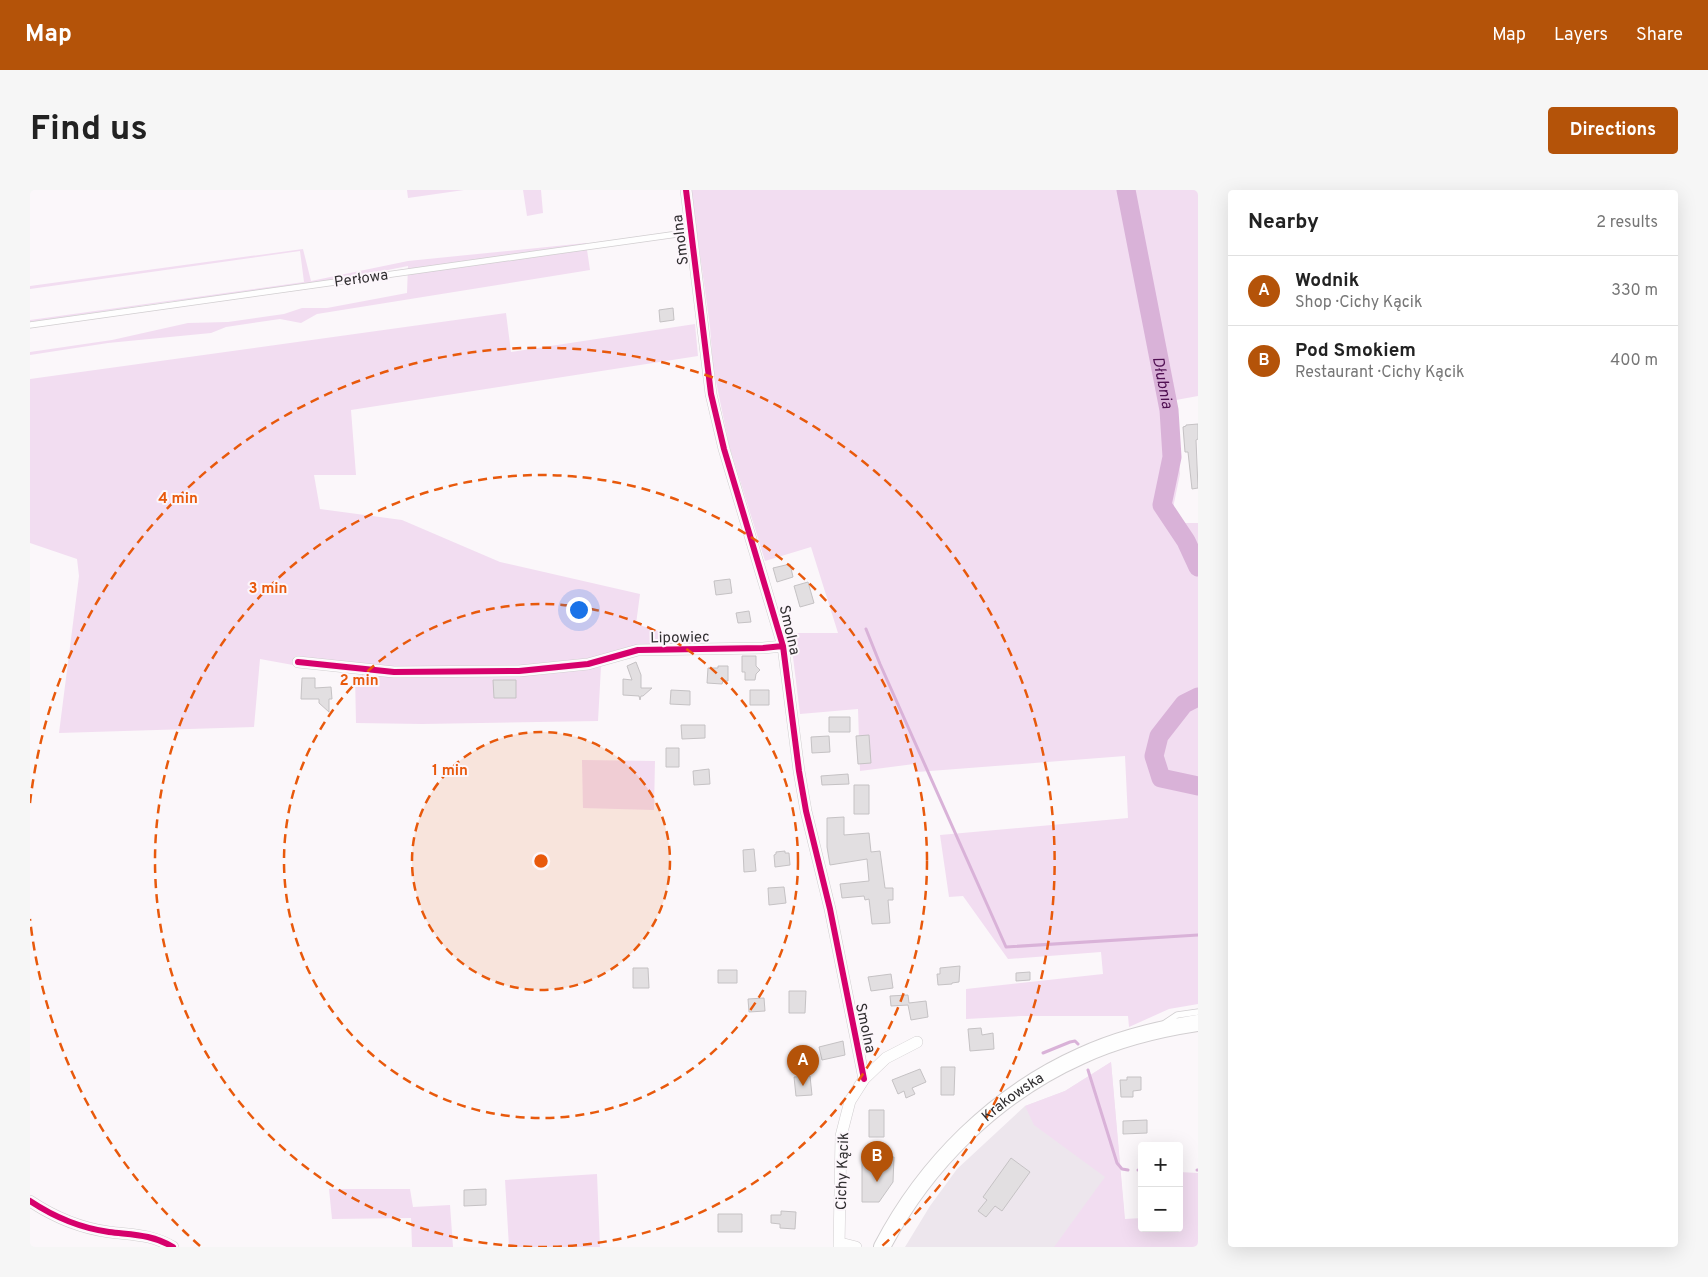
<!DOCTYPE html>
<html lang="en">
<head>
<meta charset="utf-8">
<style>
  body { margin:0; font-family:Overpass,sans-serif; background:#f6f6f6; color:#222 }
  .controls { position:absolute; right:15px; bottom:15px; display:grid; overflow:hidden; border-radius:5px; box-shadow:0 5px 20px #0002 }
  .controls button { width:45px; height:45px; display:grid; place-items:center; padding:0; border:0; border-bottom:1px solid #e0e0e0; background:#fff; color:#222; font:25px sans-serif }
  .you { position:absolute; left:548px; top:419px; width:18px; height:18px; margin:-12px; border:4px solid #fff; border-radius:50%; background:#1a73e8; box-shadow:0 0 0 8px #1a73e833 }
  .badge { display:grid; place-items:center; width:32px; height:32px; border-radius:50%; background:#b45309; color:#fff; font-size:16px; font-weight:700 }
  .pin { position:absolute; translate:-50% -41px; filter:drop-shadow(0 1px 2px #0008) }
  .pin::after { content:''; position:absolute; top:26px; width:18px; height:15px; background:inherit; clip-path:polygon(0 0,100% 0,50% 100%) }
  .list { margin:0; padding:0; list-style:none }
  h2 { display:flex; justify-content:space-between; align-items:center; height:65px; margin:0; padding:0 20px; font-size:21px }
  h2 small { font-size:16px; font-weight:400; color:#767676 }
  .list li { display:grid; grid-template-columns:32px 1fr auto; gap:15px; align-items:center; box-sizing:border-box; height:70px; padding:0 20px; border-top:1px solid #e0e0e0 }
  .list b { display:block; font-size:19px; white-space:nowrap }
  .list p { margin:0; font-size:16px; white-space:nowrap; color:#767676 }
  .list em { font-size:16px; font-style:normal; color:#767676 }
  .map { position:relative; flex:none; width:1168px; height:1057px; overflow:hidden; border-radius:5px }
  header { display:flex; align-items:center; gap:30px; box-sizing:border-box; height:70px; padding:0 25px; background:#b45309; color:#fff }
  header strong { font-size:24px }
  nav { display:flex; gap:28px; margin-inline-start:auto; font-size:18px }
  .intro { display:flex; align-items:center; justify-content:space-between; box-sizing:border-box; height:120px; padding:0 30px }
  h1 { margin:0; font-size:35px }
  .button { padding:12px 22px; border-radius:5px; background:#b45309; color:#fff; font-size:18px; font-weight:700 }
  main { display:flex; gap:30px; padding:0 30px }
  aside { flex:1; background:#fff; border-radius:5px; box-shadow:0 5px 20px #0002 }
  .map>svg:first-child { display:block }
  .built { fill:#ede6ed }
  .green { fill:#f2ddf1 }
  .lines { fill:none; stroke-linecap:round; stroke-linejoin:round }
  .stream { stroke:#d9b2d8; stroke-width:3 }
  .river { stroke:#d9b2d8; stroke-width:19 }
  .building { fill:#e2dfe1; stroke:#c5c2c4 }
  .lane-casing { stroke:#d1ced0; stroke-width:7 }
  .street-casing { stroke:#d1ced0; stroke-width:12 }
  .secondary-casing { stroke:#d1ced0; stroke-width:18 }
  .lane { stroke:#fefefe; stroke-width:5.5 }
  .street { stroke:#fefefe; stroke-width:11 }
  .secondary { stroke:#fefefe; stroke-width:16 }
  .cycleway-casing { stroke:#fcf6fb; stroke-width:9 }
  .cycleway { stroke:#d6006c; stroke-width:6 }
  .ring { fill:none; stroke:#e8590c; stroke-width:2.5; stroke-dasharray:9 6 }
  .labels { text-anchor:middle; stroke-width:4; stroke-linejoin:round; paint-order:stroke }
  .street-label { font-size:15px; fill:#312f31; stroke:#fcf6fb }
  .water-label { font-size:16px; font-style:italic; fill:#511153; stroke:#fcf6fb }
  .centre { fill:#e8590c; stroke:#fcf6fb; stroke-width:2.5 }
  .ring-label { font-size:15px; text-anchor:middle; font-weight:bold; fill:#e8590c; stroke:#fcf6fb; stroke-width:4; stroke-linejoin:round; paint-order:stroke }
</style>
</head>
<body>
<header>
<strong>Map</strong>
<nav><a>Map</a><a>Layers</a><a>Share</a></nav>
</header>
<div class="intro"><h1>Find us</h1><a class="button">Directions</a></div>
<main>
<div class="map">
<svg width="1168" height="1057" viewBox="0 0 1168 1057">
  <rect width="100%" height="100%" fill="#fbf7fa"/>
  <path class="built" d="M1081,872L1097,1057H875L900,1016L927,979L995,916L1035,901Z"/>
  <path class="green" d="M377,0H434L378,8Z
    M493,0H511L513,23L497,26Z
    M661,0H1168V206L1146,210L1150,284L1143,318L1155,333H1168V814L1139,819L1099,837L1098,826H991L936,829V799L1073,784L1071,762L978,769L933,706L919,707L910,645L1098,628L1095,566L887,582L884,574L830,581L828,519L770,524L762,459L755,443H808L781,357L735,371L699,255L683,177L680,137Z
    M556,53L560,80L287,124L271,133L250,129L196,137L181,143L78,153L0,165V162L82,150L158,133L198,132L254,124L272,118H297L377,103L378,76L282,95L138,112L0,132V130L274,92L270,61L0,99V96L273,59L281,91L378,71Z
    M476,123L481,162L665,134L668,166L321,220L326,285H284L290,319L372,330L470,372L610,404L606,434L644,446L668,450L669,455L503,477L366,478L265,466L263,475L230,469L224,537L29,543L49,386L47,369L0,353V189Z
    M571,477L568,531L392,534L326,533L325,485H495Z
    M552,570L625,571L624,620L553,618Z
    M1081,872L1095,1029L1112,1028V1038H1149V982L1168,983V1057H1024L1075,987L1004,935L995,916L1035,901Z
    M567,984L570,1057H479L475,990Z
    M299,999H380L383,1017L420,1015L423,1057H382L381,1028L302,1029Z"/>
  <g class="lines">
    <path class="stream" d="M836,439L850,474L976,757L1168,745
      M1013,863L1040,852L1045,851L1048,854
      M1058,880L1087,973L1092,979L1098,980
      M1108,980H1112
      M1167,980H1168"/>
    <g class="river">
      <path id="s1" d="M1096,0L1139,220L1142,267L1132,315L1156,351L1168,377"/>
      <path d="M1168,507L1154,514L1129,546L1124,566L1131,588L1168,596"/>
    </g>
  </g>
  <path class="building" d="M643,118L644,130L630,132L629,120Z
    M1168,234V249L1166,250L1168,298L1162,299L1158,262H1155L1153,237L1156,236V235Z
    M760,374L763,387L747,392L743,378Z
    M700,389L702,403L686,405L684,391Z
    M778,392L784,413L770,417L764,396Z
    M719,421L721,432L708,433L706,423Z
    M712,466H726V476L730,480L726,484L725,490H715V482H712Z
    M606,472L611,485V498H622L613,506H611L610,510L609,506L593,505V489L602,490L597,476Z
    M688,476H698V491H693L692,494L677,493L678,478H688Z
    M272,488H285V498L301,497L302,509H299V522L289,513V509H271Z
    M463,490H486V508H464Z
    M641,500L660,501V515L640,514Z
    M720,500H739V515H720Z
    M799,527H820V542H799Z
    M651,535H675V548L652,549Z
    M839,545L841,573L828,574L826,546Z
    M799,546L800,562L782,563L781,547Z
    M636,558H649V577H636Z
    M679,579L680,594L664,595L663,581Z
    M818,584L819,594L792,595L791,586Z
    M824,595H839V624H824Z
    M814,627V645L839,643L841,662L850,661L855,698H863V710H858L860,733L842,734L839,709L835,710L834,706L812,708L810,694L839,691L837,669L800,675L797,657V628Z
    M724,659L726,681L714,682L713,660Z
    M755,661V663H759L760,675L745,677L744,665L746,664V662Z
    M754,697L756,713L739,715L738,698Z
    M930,776L929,792L922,793V794L908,795L907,784H910V778Z
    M603,778H618L619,798H603Z
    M688,780H707V793H688Z
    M1000,782V790L986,791V783Z
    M861,784L863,798L841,801L838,787Z
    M759,801H776L775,823H759Z
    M878,805L879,813L896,811L898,827L881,830L878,815L861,816L860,806Z
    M734,808L735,821L719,822L718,809Z
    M951,838L952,845L963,843L964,859L940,861L938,839Z
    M813,851L815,865L792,870L789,857Z
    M911,877H925L924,905H911Z
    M890,879L896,892L882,898L885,904L876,908L874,901L868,904L862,890Z
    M780,886L782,905L766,906L764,887Z
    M1097,887H1111V900L1103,901V907H1091L1090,890H1097Z
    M839,920H854V947H839Z
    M1117,930V943L1093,944V931Z
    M832,967H864L863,992L849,1012H832Z
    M981,968L1000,982L972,1021L965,1016L956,1027L948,1021L957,1010L953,1007Z
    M456,999V1015L434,1016V1000Z
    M751,1021L766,1022L765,1039L750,1038V1034L741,1033V1025H751Z
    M688,1024H712V1042H688Z"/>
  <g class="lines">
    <defs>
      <path id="lane" d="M0,135L662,42
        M1135,833L1147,825L1168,822"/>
      <path id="street" d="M656,0L681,204L694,259L753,456L769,581L776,621L800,719L834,889
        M268,472L364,482L489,481L558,474L608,460L733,458L753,456
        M0,1011C24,1027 50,1038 79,1042C103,1045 121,1044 143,1057
        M810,1053L826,1057
        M809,1057L811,946L820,911L834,889L856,868L887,852"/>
      <g id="secondary">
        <path id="s2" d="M852,1057C895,974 966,904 1051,866C1088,849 1128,839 1168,833"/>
      </g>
    </defs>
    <use href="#lane" class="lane-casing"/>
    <use href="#street" class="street-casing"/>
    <use href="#secondary" class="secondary-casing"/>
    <use href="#lane" class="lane"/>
    <use href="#street" class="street"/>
    <use href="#secondary" class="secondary"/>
    <defs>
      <path id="cycleway" d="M656,0L681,204L694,259L753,456L769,581L776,621L800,719L834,889
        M268,472L364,482L489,481L558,474L608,460L733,458L753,456
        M0,1011C24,1027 50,1038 79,1042C103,1045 121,1044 143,1057"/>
    </defs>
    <use href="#cycleway" class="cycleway-casing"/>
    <use href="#cycleway" class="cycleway"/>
  </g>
  <circle cx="511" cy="671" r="129" fill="#e8590c" fill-opacity=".12"/>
  <g class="ring">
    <circle cx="511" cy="671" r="129"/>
    <circle cx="511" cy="671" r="257"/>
    <circle cx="511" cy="671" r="386"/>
    <path d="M170 1056A514 514 0 0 1 0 729M0 613A514 514 0 1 1 852 1056"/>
  </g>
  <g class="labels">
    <g class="street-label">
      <text transform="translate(650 50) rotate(-97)" y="5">Smolna</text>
      <text transform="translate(331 88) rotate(-8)" y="5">Perłowa</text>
      <text transform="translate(760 440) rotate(77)" y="5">Smolna</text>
      <text transform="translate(650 447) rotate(-1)" y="5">Lipowiec</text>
      <text transform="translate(836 838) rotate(78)" y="5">Smolna</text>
      <text dy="5" stroke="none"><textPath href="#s2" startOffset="201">Krakowska</textPath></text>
      <text transform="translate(812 981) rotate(-88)" y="5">Cichy Kącik</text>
    </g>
    <g class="water-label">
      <text dy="6" stroke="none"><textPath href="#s1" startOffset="196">Dłubnia</textPath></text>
    </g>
  </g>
  <circle cx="511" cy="671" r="8" class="centre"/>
  <g class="ring-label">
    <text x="148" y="313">4 min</text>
    <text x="238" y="403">3 min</text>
    <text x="329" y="495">2 min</text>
    <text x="420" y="585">1 min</text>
  </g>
</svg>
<div class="controls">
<button>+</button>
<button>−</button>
</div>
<div class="you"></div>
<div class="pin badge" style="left:773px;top:896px">A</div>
<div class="pin badge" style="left:847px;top:992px">B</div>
</div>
<aside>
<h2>Nearby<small>2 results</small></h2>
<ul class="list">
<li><span class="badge">A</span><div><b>Wodnik</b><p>Shop · Cichy Kącik</p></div><em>330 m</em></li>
<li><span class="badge">B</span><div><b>Pod Smokiem</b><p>Restaurant · Cichy Kącik</p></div><em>400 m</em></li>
</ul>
</aside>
</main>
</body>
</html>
